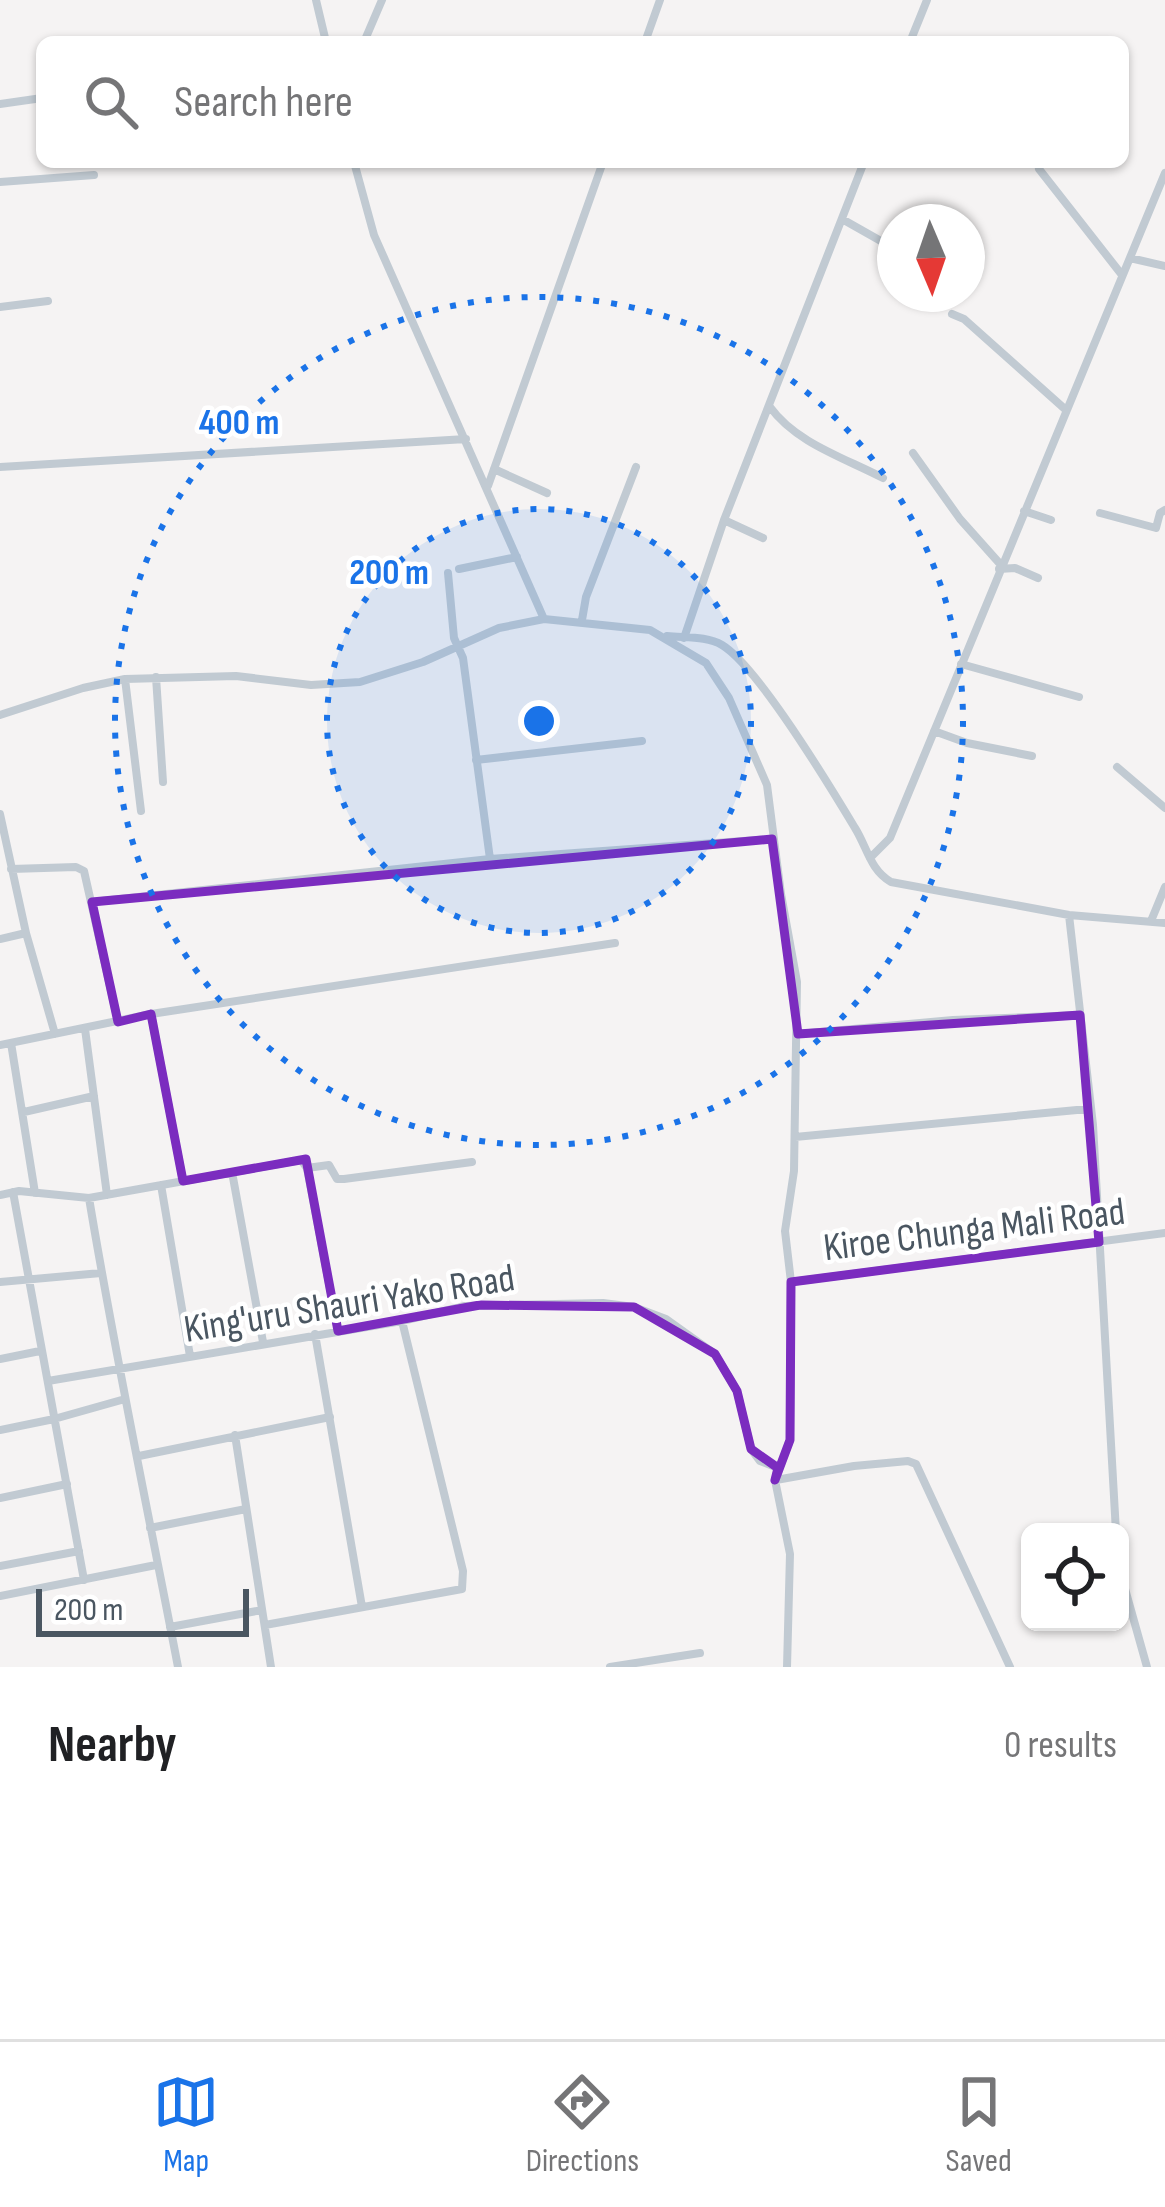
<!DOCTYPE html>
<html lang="en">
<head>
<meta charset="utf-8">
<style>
  body { margin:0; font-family:"Sofia Sans Condensed",sans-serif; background:#f2f2f2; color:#202124 }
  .controls { position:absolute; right:36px; bottom:36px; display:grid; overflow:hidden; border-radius:18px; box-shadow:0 3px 9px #0004 }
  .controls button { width:108px; height:108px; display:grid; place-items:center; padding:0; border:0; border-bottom:3px solid #e0e0e0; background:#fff; color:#202124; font:60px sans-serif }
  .compass { position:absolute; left:877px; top:204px; width:108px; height:108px; border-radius:50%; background:#fff; box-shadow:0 3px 9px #0004; rotate:178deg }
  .scale { position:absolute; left:36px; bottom:30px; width:213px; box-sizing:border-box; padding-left:12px; border:6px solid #4a5661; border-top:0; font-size:33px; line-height:42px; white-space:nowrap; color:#4a5661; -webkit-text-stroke:9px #fff; paint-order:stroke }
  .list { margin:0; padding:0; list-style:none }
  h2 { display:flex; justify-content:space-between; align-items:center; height:156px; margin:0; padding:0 48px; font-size:51px }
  h2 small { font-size:39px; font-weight:400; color:#757577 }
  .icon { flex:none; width:66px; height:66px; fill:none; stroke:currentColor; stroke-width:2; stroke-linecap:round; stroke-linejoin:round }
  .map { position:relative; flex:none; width:1165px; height:1667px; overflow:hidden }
  .search { position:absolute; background:#fff; box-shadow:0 3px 9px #0004; left:36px; right:36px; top:36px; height:132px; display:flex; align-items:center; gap:30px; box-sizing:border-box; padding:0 42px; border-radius:18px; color:#757577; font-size:45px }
  .sheet { height:372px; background:#fff }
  nav { display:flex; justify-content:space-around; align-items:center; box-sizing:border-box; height:168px; border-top:3px solid #e0e0e0; background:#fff; font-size:33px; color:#757577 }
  nav a { display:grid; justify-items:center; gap:6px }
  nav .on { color:#1a73e8 }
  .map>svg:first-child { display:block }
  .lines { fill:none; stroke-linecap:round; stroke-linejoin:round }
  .minor { stroke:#c1cad2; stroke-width:8 }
  .marked { fill:none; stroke:#7b2cbf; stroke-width:9; stroke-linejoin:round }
  .ring { fill:none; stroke:#1a73e8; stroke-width:6; stroke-dasharray:6 12 }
  .labels { text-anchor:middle; stroke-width:9; stroke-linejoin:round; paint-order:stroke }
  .street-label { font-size:39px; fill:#4a5661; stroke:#fff }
  .centre { fill:#1a73e8; stroke:#fff; stroke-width:6 }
  .ring-label { font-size:36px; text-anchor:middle; font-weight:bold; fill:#1a73e8; stroke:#fff; stroke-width:9; stroke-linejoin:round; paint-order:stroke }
</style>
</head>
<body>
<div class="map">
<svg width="1165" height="1667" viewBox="0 0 1165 1667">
  <rect width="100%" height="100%" fill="#f5f3f3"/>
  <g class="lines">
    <path class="minor" d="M316,0L326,42
      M364,42L382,0
      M645,42L660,0
      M910,42L927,0
      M0,104L42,98
      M354,162L374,235L544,619
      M1039,169L1122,275
      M0,182L94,175
      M842,219L895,249
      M1130,258L1165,266
      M0,307L48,301
      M952,314L964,319L1066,410
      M770,407C796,443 845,458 883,478
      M913,453L960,519L1001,565
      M0,467L466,439
      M494,469L547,493
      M488,486L603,162
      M1024,511L1051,520
      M1100,513L1156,528L1160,513L1165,510
      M724,520L763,538
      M459,569L517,557
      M999,569L1015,568L1038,578
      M448,573L454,638L463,658L490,859
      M582,620L586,597L636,467
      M667,636C685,638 707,636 722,645C757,666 831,788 855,828C867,847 870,870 891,882L1069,915L1165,923
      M684,638L724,520L864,162
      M961,664L1079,697
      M156,677L163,782
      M125,679L141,811
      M0,715L83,688L125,679L236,676L311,685L360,682L423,662L499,628L544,619L650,630L706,663L729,698L767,785L781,894L797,982L794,1171L785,1231L791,1282L790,1440L775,1480
      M934,731L967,743L1032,756
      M476,760L642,741
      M1117,767L1165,808
      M0,814L26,933L55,1034
      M870,858L890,838L1165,173
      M11,869L76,867L84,871L118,1022
      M92,902L490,859L772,839
      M1069,915L1093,1125L1116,1532
      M1151,921L1165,887
      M0,939L26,933
      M151,1014L615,943
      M85,1029L107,1195
      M798,1034L953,1020L1080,1015
      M11,1043L35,1193
      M0,1045L151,1014L183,1181
      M24,1112L94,1096
      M795,1137L1077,1110H1089L1091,1115
      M307,1168L329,1165L337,1179H344L472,1162
      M232,1172L263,1342
      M161,1185L190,1356
      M13,1192L84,1580
      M0,1195L19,1191L89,1198L301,1160L307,1168L338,1331
      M89,1198C115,1355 148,1511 178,1667
      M0,1282L101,1273
      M791,1282L1165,1233
      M315,1334L362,1607
      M0,1359L40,1351
      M48,1381L402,1321L465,1306L603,1303L634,1307L666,1319L715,1354L737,1391L751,1449L760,1461L778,1468L775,1480L790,1554L787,1667
      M0,1430L54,1419L125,1399
      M235,1435L271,1667
      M139,1456L330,1417
      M776,1480L854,1466L908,1461L916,1464L1010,1667
      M0,1498L67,1484
      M150,1528L246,1509
      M0,1566L79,1551
      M1120,1571L1147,1667
      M0,1596L156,1565
      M265,1625L462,1589L463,1571L402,1321
      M170,1627L262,1610
      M610,1667L700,1653"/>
  </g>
  <path class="marked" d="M772,839L798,1034L1080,1015L1099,1242L791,1282L790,1440L775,1480L778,1468L751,1449L737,1391L715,1354L634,1307L480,1305L338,1331L306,1159L183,1181L151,1014L118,1022L92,902Z"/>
  <circle cx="539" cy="721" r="212" fill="#1a73e8" fill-opacity=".12"/>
  <g class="ring">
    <circle cx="539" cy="721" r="212"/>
    <circle cx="539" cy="721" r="424"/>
  </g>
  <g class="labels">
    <g class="street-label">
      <text transform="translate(974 1228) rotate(-7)" y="14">Kiroe Chunga Mali Road</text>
      <text transform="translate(349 1302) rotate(-9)" y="14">King'uru Shauri Yako Road</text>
    </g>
  </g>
  <circle cx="539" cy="721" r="18" class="centre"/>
  <g class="ring-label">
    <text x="239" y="434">400 m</text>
    <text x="389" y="584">200 m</text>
  </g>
</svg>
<div class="controls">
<button><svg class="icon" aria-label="locate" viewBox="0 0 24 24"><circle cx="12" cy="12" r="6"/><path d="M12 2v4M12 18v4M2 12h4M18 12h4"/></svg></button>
</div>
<svg class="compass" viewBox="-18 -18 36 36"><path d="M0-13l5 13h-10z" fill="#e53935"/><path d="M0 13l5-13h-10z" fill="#757577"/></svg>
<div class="scale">200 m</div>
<div class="search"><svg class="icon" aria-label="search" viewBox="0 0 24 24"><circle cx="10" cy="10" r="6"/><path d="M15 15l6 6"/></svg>Search here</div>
</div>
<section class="sheet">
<h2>Nearby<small>0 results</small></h2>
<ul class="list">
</ul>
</section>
<nav>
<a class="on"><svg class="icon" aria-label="map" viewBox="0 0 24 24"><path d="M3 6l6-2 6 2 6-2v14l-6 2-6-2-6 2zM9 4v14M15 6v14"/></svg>Map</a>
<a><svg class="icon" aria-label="directions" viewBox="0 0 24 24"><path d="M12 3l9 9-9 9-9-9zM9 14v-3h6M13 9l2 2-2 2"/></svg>Directions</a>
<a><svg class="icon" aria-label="saved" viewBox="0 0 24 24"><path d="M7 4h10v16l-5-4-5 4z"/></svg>Saved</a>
</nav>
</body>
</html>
